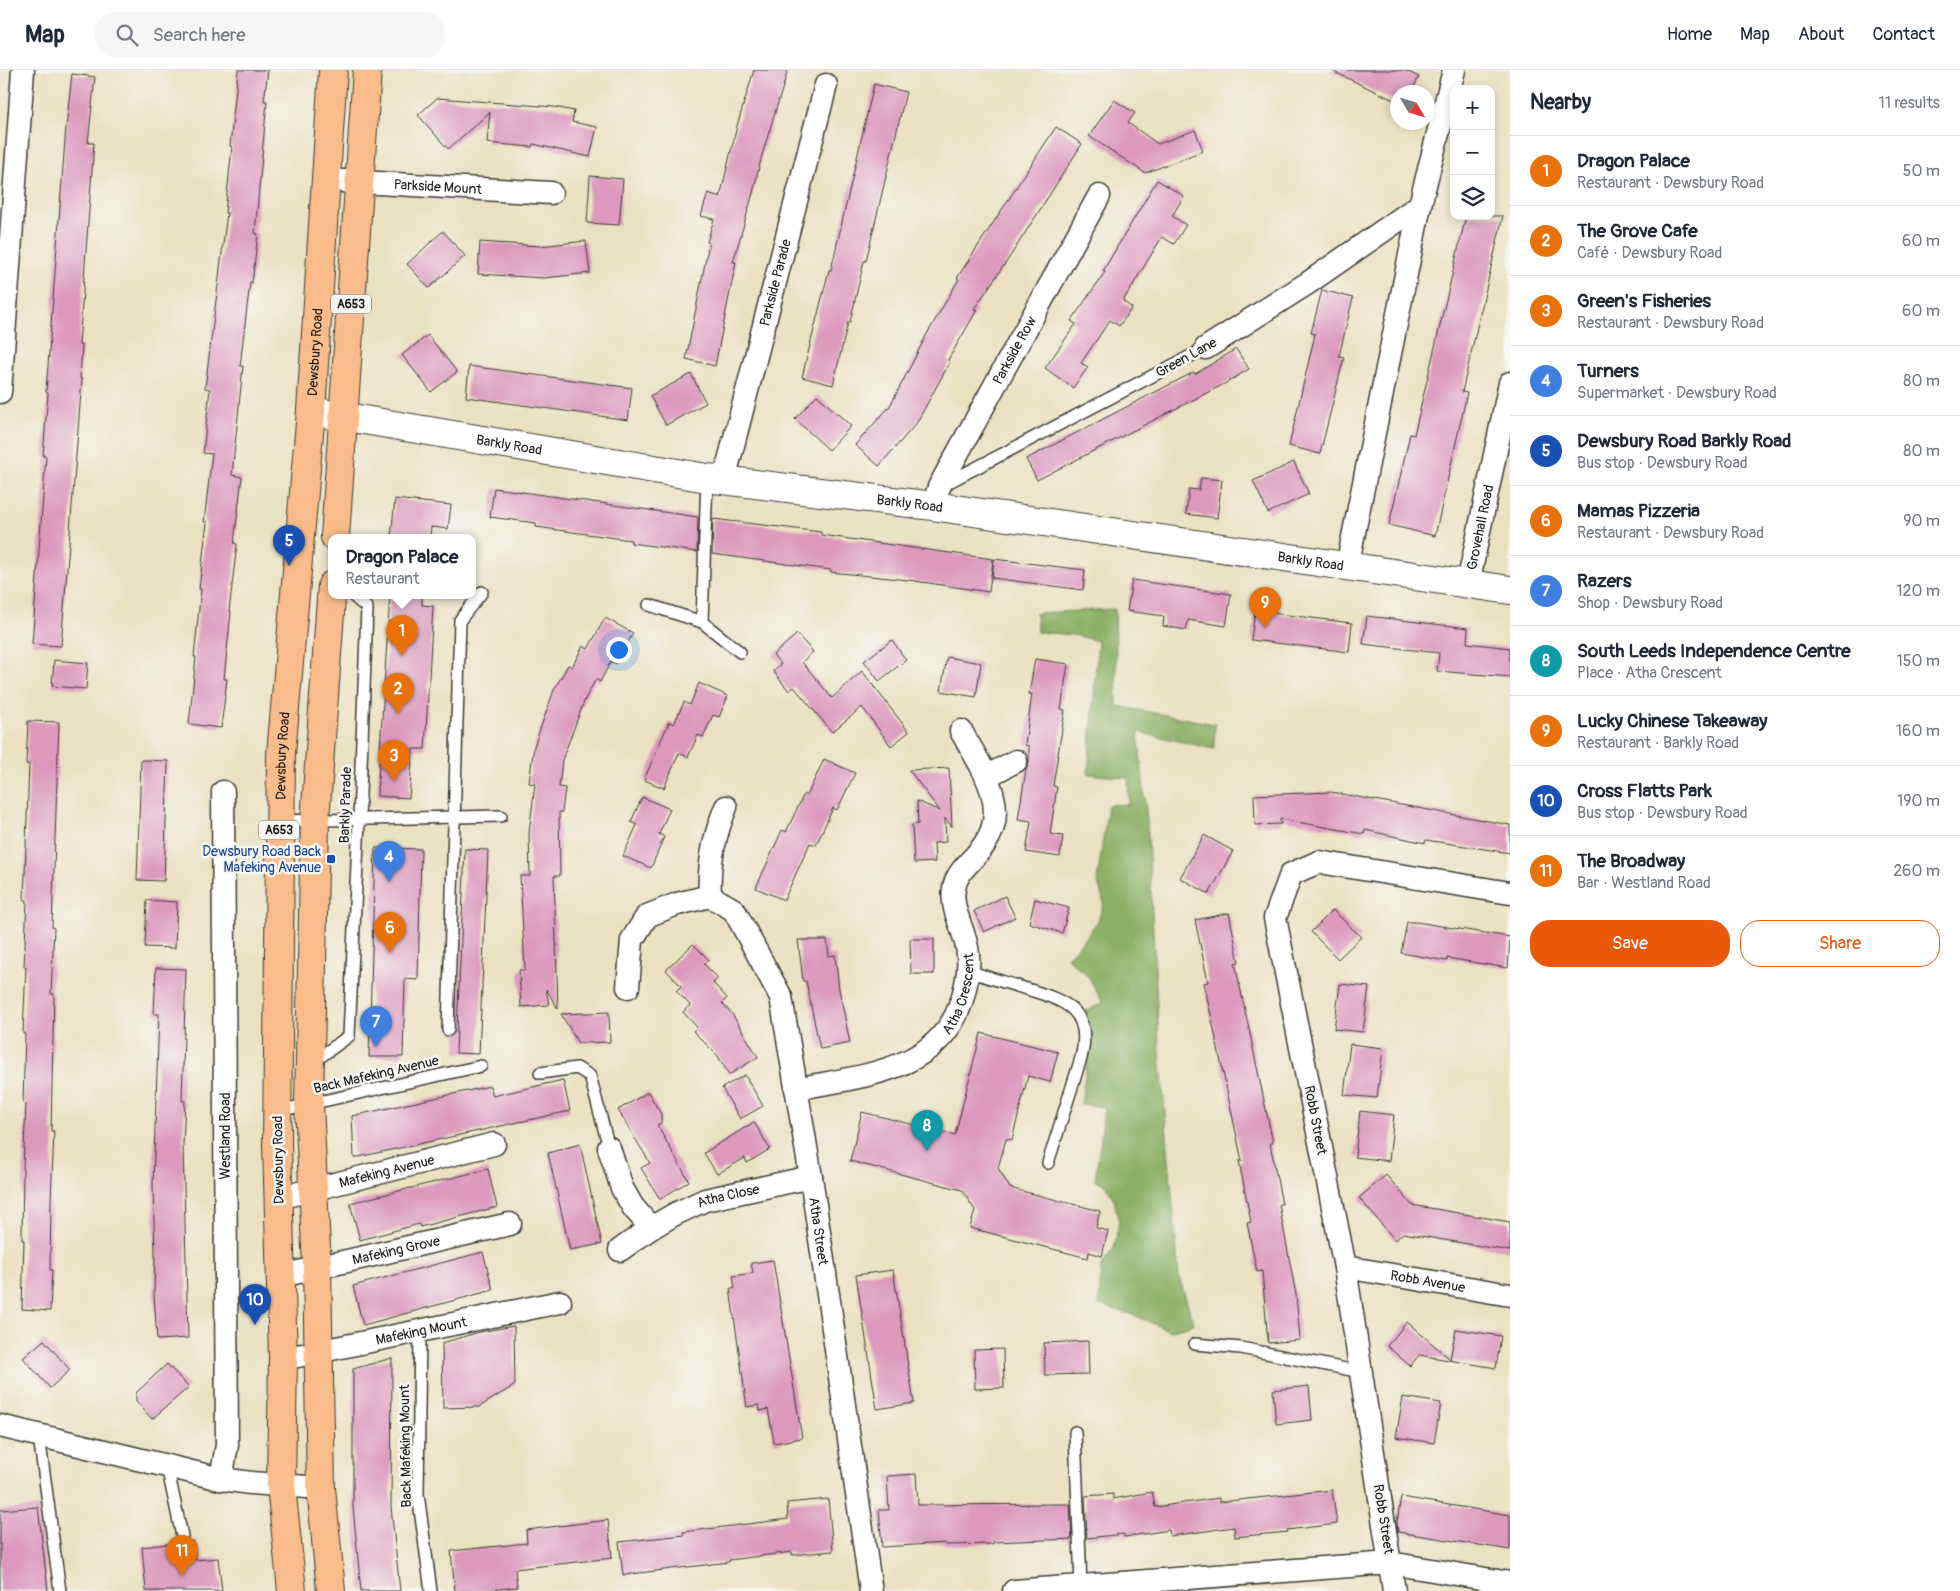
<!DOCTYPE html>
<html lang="en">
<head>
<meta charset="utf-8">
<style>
  body { margin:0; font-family:Pangolin,sans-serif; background:#f6f6f7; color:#1f2937 }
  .controls { position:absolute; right:15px; top:15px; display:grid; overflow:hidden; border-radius:10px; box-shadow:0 2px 8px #0003 }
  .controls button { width:45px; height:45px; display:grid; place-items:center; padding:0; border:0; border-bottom:1px solid #e0e1e3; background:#fff; color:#1f2937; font:25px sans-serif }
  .compass { position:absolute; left:1390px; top:15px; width:45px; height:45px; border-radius:50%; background:#fff; box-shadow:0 2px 8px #0003; rotate:128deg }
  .you { position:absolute; left:618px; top:579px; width:18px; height:18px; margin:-12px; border:4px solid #fff; border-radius:50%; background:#1a73e8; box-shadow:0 0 0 8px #1a73e833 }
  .badge { display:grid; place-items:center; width:32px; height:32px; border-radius:50%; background:#ea580c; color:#fff; font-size:16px; font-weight:700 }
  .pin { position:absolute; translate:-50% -41px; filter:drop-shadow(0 1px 2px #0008) }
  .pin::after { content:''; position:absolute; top:26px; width:18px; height:15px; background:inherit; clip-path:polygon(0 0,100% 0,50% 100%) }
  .popup { position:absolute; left:328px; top:464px; width:148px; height:65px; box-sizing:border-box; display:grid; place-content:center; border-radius:10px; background:#fff; filter:drop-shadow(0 1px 4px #0005); font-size:16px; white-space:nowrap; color:#747a83 }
  .popup b { font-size:19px; color:#1f2937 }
  .popup::after { content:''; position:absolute; left:50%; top:100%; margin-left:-10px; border:10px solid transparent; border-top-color:#fff }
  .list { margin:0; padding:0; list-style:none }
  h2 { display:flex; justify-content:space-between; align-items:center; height:65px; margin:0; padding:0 20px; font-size:21px }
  h2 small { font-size:16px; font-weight:400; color:#747a83 }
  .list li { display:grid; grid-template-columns:32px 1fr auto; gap:15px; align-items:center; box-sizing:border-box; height:70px; padding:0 20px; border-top:1px solid #e0e1e3 }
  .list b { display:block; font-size:19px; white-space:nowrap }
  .list p { margin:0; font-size:16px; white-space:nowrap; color:#747a83 }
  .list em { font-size:16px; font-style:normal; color:#747a83 }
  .actions { display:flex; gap:10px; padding:15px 20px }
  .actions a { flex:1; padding:11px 0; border:1px solid #ea580c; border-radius:20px; text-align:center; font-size:18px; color:#ea580c }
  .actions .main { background:#ea580c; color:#fff }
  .icon { flex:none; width:28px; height:28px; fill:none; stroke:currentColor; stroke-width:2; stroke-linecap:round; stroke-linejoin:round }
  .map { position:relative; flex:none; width:1510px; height:1521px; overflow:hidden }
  header { display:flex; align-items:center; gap:30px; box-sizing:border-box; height:70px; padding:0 25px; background:#fff; border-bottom:1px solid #e0e1e3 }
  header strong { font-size:24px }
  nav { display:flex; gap:28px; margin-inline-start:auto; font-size:18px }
  .search { width:350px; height:45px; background:#f6f6f7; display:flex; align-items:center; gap:12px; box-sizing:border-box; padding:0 18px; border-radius:20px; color:#747a83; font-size:19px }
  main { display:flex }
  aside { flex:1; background:#fff }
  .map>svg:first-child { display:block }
  .forest { fill:#8cb166; stroke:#546641 }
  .building { fill:#dc99bd }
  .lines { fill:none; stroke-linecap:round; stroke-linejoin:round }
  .service-casing { stroke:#3b3a35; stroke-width:14 }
  .minor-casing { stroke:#3b3a35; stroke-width:25 }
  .tertiary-casing { stroke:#3b3a35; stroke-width:30 }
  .primary-casing { stroke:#3b3a35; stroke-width:30 }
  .service { stroke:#fff; stroke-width:11 }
  .minor { stroke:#fff; stroke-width:22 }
  .tertiary { stroke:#fff; stroke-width:28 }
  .primary { stroke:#f9bc8a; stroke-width:28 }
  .transit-dot { fill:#1a4fb4; stroke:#f6f6f2; stroke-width:2 }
  .labels { text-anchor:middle; stroke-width:5; stroke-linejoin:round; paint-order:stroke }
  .shield { fill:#f6f6f2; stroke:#5d5d5c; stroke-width:1 }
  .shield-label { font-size:12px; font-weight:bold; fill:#1c1c1c }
  .street-label { font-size:14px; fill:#1c1c1c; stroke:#f6f6f2 }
  .transit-label { font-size:14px; fill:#164399; stroke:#f6f6f2; text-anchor:end }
</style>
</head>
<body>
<header>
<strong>Map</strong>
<div class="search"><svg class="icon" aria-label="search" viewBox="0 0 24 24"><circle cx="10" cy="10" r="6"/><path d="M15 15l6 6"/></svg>Search here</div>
<nav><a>Home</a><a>Map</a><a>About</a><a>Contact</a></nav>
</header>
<main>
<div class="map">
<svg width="1510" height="1521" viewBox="0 0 1510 1521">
  <rect width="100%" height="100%" fill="#f6f6f2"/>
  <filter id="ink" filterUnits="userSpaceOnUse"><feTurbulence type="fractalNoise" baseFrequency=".02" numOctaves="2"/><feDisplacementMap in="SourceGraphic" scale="10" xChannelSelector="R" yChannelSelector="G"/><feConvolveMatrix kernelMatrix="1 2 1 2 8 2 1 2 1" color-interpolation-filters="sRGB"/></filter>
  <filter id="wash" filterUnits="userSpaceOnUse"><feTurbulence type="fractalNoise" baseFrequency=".0096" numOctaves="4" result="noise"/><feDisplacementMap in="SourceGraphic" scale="20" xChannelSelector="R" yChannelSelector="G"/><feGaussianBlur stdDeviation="1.12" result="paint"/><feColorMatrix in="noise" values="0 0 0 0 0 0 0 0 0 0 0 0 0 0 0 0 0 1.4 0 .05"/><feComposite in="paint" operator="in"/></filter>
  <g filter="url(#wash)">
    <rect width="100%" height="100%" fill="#eae1c1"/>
    <path class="forest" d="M1115,539L1117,636L1215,654L1214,679L1138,662L1147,750L1159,972L1179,1207L1194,1254L1170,1261L1134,1245L1099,1235L1101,1196L1114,1178L1119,1152L1114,1130L1105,1114L1095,1110L1101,1069L1104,1037L1081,1034L1088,986L1086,941L1103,933L1089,908L1067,887L1077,878L1098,851L1104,833L1097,810L1108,735L1129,734L1128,708L1088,704L1098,571L1074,565L1037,562L1036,543Z"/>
    <g id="blocks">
      <path class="building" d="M238,0H268L264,31H267L255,163L258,164L252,213L250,212L240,296H243L232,405L242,407L234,473L237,474L229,541L231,542L224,609H227L221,658L189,654L196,587H194L201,519H199L207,452H204L212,384L203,383L210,319L205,318L227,143H225L232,77L230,76Z
        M754,0H788L762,85L753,123L733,192H736L715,296L686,289L709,173L707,172L714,149L701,146L708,123L720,127L737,56Z
        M1330,0H1404L1419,7L1411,22H1398V32Z
        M72,4L95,7L88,73H94L79,275L82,276L80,309H82L61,576L32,574L46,386H43L48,323L46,322L66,57Z
        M874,14L906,22L866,191H864L850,252H848L833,315L802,307L829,200H831Z
        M437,28L554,37L574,41L572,52L597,57L590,87L533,74L532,77L487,73L490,42L448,79L418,45Z
        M1114,30L1135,43L1128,53L1158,74L1195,60L1203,81L1145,103L1089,66Z
        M1056,57L1082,74L1009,188L974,239L977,240L948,290L950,292L916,354L879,396L855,375L890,336L927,264L959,209L957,208Z
        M590,106L623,109L619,155L587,153Z
        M1157,110L1184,126L1172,146L1186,155L1174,174L1162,167L1123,231L1132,238L1119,256L1110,250L1081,293L1088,297L1073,318L1045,298L1076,254L1071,251L1105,202L1103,201Z
        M1466,146H1503L1462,322L1467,323L1435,466L1389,455L1410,364L1414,365Z
        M443,161L465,186L429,218L407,194Z
        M586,171L590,203L544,208L478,204L480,172L540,176Z
        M1322,220L1353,228L1339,286L1344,287L1320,384L1289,376L1315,264L1311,263Z
        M428,265L457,302L431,322L402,285Z
        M1236,279L1249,299L1226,313L1037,410L1026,389L1194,302L1195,304Z
        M469,296L632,318L628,350L466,327Z
        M691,304L706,333L666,355L650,326Z
        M817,325L851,356L829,380L795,349Z
        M1294,392L1309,424L1268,443L1253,411Z
        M1201,408L1222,410L1217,448L1186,444L1189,419L1199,420Z
        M494,418L698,447L697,482L631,473V470L536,457V453L490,447Z
        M395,429L451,435L448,459L431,457L430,467H391Z
        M713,449L821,462V465L993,489L989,522L908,510L831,502V500L712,484Z
        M994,489L1085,500L1083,520L992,508Z
        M1132,510L1231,524L1226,556L1188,550L1186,560L1175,558L1163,556L1164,546L1127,541Z
        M390,525H422V535L433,536L425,679H413L409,728L377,726Z
        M1255,541L1352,553L1349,582L1251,570Z
        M1367,546L1468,558L1467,573L1510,578V607L1437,601L1439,583L1363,574Z
        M605,548L633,563L616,594L611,591L600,612L596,609L585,629L562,690L559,717L565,718L562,742H559L560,806H554L558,939L546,919L549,935L521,937L519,900H525L520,806H530L529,763L535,714L529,713L534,676L554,620L568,595L572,597L583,576L588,579Z
        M797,564L813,582L802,592L832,628L862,601L909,662L891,676L862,637L832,662L794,617L789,621L773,601L781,594L773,585Z
        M892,570L906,590L879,611L864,591Z
        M947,587L981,593L976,627L941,621Z
        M1035,589L1068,594L1061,639L1065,640L1053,716L1057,717L1050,764L1063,766L1060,787L1026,782L1031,751L1018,749L1026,700L1029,692V676L1025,675L1032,624H1029Z
        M54,590L88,593L86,619L52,616Z
        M699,613L728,626L719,647L713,645L703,667L698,665L688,687L679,683L664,718L644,710L669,652L674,654L684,632L690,635Z
        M28,651L59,652L52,857L54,858L51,924H54L51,1061H54L51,1130L50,1200H52L50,1241L22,1239L24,1170H22L23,1100L26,1034L23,1033L25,964H23L26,897H24L27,830H24L29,694H26Z
        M824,689L855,703L837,740L833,738L816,775L810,773L784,830L756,818L782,760L786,762L804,724L807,726Z
        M141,690L168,691L164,811L137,810Z
        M949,698L952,757L945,748L946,772L934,773L935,792L914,793L912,755L918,754L917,731L940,741L909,700Z
        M1331,722L1510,755V783L1426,770L1425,773L1365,760L1364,764L1280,749L1281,754L1255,755L1254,725Z
        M642,727L670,739L659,764L664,767L651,798L623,786L637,755L631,752Z
        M1204,765L1233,781L1209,824L1180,808Z
        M375,778L421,779L418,910L405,909L403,987H369Z
        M465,779L488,780L479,984L456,983Z
        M1005,826L1015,847L984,862L974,841Z
        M1035,829L1069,838L1062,863L1029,853Z
        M147,830L177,832L175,878L145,877Z
        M1333,840L1361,867L1338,889L1311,862Z
        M1229,843L1239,892L1235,893L1273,1073H1270L1282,1134H1279L1296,1225L1300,1270L1268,1273L1262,1201L1257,1202L1247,1153L1251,1152L1239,1091H1242L1204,913L1208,912L1195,850Z
        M1407,852H1416L1510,867L1508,898L1447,888V891L1401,883Z
        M910,869H934V904H911Z
        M798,870H827L829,886L835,885L839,919L850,973L820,979L806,911H803Z
        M693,874L709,890L704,894L718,908L713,913L727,928L722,933L732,944L758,987L729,1005L718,986L693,961L697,957L683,942L690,935L676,921L681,916L666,900Z
        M156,898L186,899L182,1031H185L183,1076L188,1268L157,1270L154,1225L155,1184L153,1115L159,944H154Z
        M1340,914L1369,917L1363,962L1334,959Z
        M609,942L610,972L578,973L561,944Z
        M981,963L1058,982L1050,1012L1028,1006L1012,1070L1006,1069L998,1098L1010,1118L1100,1141L1096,1158L1108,1161L1102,1186L1089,1182L1088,1188L970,1158L975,1140L962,1120L850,1091L862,1042L955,1065Z
        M1350,974L1383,978L1377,1028L1344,1025Z
        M745,1005L763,1036L740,1049L722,1018Z
        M563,1010L570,1041L354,1088L352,1046L490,1016L493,1026Z
        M648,1022L661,1044V1053L657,1055L689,1111L660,1129L641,1098L650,1093L618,1040Z
        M1360,1041L1394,1045L1389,1091L1355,1087Z
        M754,1052L770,1079L747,1093L745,1088L717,1104L704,1083Z
        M580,1074L602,1174L570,1180L548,1083Z
        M488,1099L497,1137L420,1157L419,1154L360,1170L350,1133Z
        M1386,1105L1412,1135L1510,1152V1181L1403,1163L1395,1170L1359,1128Z
        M483,1182L493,1220L363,1255L353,1216Z
        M773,1190L802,1368L774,1373L768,1339L760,1341L759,1335L747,1337L730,1219L735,1218L733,1206L753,1203L751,1193Z
        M893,1200L914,1333L877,1339L856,1205Z
        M1407,1252L1450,1289L1456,1259L1501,1266L1496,1298L1419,1285L1410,1296L1387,1276Z
        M514,1256L515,1315L479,1337L443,1338L442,1273L480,1262Z
        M44,1270L70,1300L50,1318L23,1288Z
        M1088,1271L1089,1304L1045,1305L1044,1273Z
        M1003,1279L1004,1318L975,1319L974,1280Z
        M392,1288L391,1437L400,1521H361L353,1437V1299Z
        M167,1294L189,1317L152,1349L136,1331V1323Z
        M1309,1316L1312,1350L1276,1354L1273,1320Z
        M1403,1327L1441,1333L1434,1373L1396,1367Z
        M916,1404L918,1435L1070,1434L1072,1469L993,1472V1474L945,1475V1473L882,1477L879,1440H889L887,1406Z
        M1332,1420L1337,1454L1287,1460L1288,1462L1235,1467L1234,1457L1170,1466L1169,1460L1124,1467V1464L1087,1468L1085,1426L1113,1424V1429L1152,1422L1155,1437L1219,1428V1432Z
        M1401,1427L1510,1445V1480L1398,1462L1397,1452Z
        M828,1429L833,1481L792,1485V1482L729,1490V1492L623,1505L619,1472L684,1465L683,1462L788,1449L787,1433Z
        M38,1437L48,1521H0V1440Z
        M608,1450L612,1488L515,1499L517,1517L482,1521H455L451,1481L527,1473L526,1460Z
        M194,1471L196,1490L218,1488L222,1521H146L142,1477Z"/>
    </g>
  </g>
  <g filter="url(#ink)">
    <use href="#blocks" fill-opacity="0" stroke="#3b3a35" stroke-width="1"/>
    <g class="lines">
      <defs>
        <path id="service" d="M945,414L1206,278
          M649,535L702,552L740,582
          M702,552L707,408
          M281,751L501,746
          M968,901C987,907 1007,913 1027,919C1066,931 1093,940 1081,988L1048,1093
          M448,960L460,550L482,522
          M313,992L349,966L359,750L367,538L352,525
          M540,1003L577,998L590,1006L609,1078
          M278,1041L481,996
          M420,1261L418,1424L431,1521
          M1195,1274L1241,1278L1361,1302
          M1075,1362L1081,1516
          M39,1366L60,1521
          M167,1396L182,1466"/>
        <g id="minor">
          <path id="s1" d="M326,110L551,123"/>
          <path d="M1206,278L1308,213L1420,135"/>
          <path d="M0,322L23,0"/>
          <path id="s2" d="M724,410L826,15"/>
          <path id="s3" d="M933,436L939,417L1099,126"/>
          <path d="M1347,497L1420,135L1454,0"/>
          <path id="s4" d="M1468,514L1510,313"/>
          <path d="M987,706L1016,691"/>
          <path id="s5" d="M726,737C714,766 708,795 710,826L734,840L781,927L811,1107L871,1521"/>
          <path d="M628,917L632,870L647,846L677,834L710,826"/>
          <path id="s6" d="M796,1019C858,1006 937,1003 961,933C966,917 970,901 968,885C967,862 950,842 954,818C957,800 974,790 984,775C1012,737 980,695 961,661"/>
          <path id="s7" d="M609,1078L622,1118L633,1137L651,1158L675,1144L705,1130L811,1107"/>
          <path id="s8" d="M279,1128L494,1074"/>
          <path d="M620,1180L651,1158"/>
          <path id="s9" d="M1345,1197L1510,1225"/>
          <path id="s10" d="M281,1206L510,1154"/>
          <path id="s11" d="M283,1289L560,1232"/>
          <path d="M0,1356L221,1409L251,1413L321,1418"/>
          <path d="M221,1409L227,1375L223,722"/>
          <path d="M1014,1521L1390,1493L1510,1513"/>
          <path d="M1394,1521L1345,1197L1275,848L1291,804L1319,792L1510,823"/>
        </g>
        <g id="tertiary">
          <path id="s12" d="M311,341L707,408L933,436L1510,520"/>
        </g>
        <g id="primary">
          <path d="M335,467L367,0"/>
          <path id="s13" d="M292,1521L281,1415L283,1289L277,1074L281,684L311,341L333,0"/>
          <path d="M331,1521L321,1418L317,1198L309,1034L315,751L332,515"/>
        </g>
      </defs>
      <use href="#service" class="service-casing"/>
      <use href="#minor" class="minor-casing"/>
      <use href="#tertiary" class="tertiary-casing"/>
      <use href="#primary" class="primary-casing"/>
      <use href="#service" class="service"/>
      <use href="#minor" class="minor"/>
      <use href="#tertiary" class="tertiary"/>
      <use href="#primary" class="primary"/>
    </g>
  </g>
  <rect class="transit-dot" x="326" y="784" width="10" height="10" rx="2.5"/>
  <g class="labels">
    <g class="shield">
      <rect x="331" y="224.5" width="40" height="19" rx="4"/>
      <rect x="259" y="750.5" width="40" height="19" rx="4"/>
    </g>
    <g class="shield-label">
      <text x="351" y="238">A653</text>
      <text x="279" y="764">A653</text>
    </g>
    <g class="street-label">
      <text dy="5" stroke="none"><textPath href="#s1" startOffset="112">Parkside Mount</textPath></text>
      <text dy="5" stroke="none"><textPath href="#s2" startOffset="204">Parkside Parade</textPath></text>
      <text dy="5" stroke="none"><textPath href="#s3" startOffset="176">Parkside Row</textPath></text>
      <text dy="5" stroke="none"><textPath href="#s13" startOffset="1241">Dewsbury Road</textPath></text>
      <text transform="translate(1186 287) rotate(-29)" y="5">Green Lane</text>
      <text dy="5" stroke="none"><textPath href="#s12" startOffset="201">Barkly Road</textPath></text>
      <text dy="5" stroke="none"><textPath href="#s12" startOffset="606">Barkly Road</textPath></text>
      <text dy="5" stroke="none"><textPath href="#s4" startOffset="58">Grovehall Road</textPath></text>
      <text dy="5" stroke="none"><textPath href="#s12" startOffset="1011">Barkly Road</textPath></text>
      <text dy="5" stroke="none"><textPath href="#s13" startOffset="836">Dewsbury Road</textPath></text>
      <text transform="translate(345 735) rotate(-88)" y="5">Barkly Parade</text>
      <text dy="5" stroke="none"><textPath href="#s6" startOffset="205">Atha Crescent</textPath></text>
      <text transform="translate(376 1004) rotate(-13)" y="5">Back Mafeking Avenue</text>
      <text transform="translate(1316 1050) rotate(79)" y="5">Robb Street</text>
      <text transform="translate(225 1066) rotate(-90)" y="5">Westland Road</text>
      <text transform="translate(278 1090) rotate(-91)" y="5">Dewsbury Road</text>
      <text dy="5" stroke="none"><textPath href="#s8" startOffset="111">Mafeking Avenue</textPath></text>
      <text dy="5" stroke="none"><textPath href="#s7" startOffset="176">Atha Close</textPath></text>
      <text dy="5" stroke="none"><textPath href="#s5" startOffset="455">Atha Street</textPath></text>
      <text dy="5" stroke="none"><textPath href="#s10" startOffset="118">Mafeking Grove</textPath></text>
      <text dy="5" stroke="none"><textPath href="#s9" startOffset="84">Robb Avenue</textPath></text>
      <text dy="5" stroke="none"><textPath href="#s11" startOffset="141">Mafeking Mount</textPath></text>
      <text transform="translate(405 1376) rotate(-91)" y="5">Back Mafeking Mount</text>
      <text transform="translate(1384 1449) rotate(81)" y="5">Robb Street</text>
    </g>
    <g class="transit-label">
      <text x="321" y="786">Dewsbury Road Back<tspan x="321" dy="16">Mafeking Avenue</tspan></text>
    </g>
  </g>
</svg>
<div class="controls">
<button>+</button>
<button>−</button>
<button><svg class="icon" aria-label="layers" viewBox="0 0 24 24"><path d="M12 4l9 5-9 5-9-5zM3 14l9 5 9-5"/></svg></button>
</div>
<svg class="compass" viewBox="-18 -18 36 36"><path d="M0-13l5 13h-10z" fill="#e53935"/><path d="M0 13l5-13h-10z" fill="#747a83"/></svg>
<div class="you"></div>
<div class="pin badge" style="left:402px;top:586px;background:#e8710a">1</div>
<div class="popup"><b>Dragon Palace</b>Restaurant</div>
<div class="pin badge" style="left:398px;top:644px;background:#e8710a">2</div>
<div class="pin badge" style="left:394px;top:711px;background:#e8710a">3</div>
<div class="pin badge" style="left:389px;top:812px;background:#3f7fe0">4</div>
<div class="pin badge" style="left:289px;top:496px;background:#1a4fb4">5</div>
<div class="pin badge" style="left:390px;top:883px;background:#e8710a">6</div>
<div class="pin badge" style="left:376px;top:977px;background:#3f7fe0">7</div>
<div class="pin badge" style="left:927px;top:1081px;background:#0f9aa8">8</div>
<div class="pin badge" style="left:1265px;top:558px;background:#e8710a">9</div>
<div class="pin badge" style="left:255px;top:1255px;background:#1a4fb4">10</div>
<div class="pin badge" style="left:182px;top:1506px;background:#e8710a">11</div>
</div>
<aside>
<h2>Nearby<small>11 results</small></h2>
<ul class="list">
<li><span class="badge" style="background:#e8710a">1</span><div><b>Dragon Palace</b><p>Restaurant · Dewsbury Road</p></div><em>50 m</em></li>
<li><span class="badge" style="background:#e8710a">2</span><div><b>The Grove Cafe</b><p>Café · Dewsbury Road</p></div><em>60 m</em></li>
<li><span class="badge" style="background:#e8710a">3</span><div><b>Green's Fisheries</b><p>Restaurant · Dewsbury Road</p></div><em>60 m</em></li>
<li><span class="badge" style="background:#3f7fe0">4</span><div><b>Turners</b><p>Supermarket · Dewsbury Road</p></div><em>80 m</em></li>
<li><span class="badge" style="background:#1a4fb4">5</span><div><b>Dewsbury Road Barkly Road</b><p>Bus stop · Dewsbury Road</p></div><em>80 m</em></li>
<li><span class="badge" style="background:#e8710a">6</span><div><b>Mamas Pizzeria</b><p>Restaurant · Dewsbury Road</p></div><em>90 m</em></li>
<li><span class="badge" style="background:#3f7fe0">7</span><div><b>Razers</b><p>Shop · Dewsbury Road</p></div><em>120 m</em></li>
<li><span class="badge" style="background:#0f9aa8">8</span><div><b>South Leeds Independence Centre</b><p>Place · Atha Crescent</p></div><em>150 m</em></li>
<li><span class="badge" style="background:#e8710a">9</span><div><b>Lucky Chinese Takeaway</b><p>Restaurant · Barkly Road</p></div><em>160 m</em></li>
<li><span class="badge" style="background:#1a4fb4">10</span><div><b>Cross Flatts Park</b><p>Bus stop · Dewsbury Road</p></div><em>190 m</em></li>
<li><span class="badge" style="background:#e8710a">11</span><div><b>The Broadway</b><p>Bar · Westland Road</p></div><em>260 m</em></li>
</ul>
<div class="actions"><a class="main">Save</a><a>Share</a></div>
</aside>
</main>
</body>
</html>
